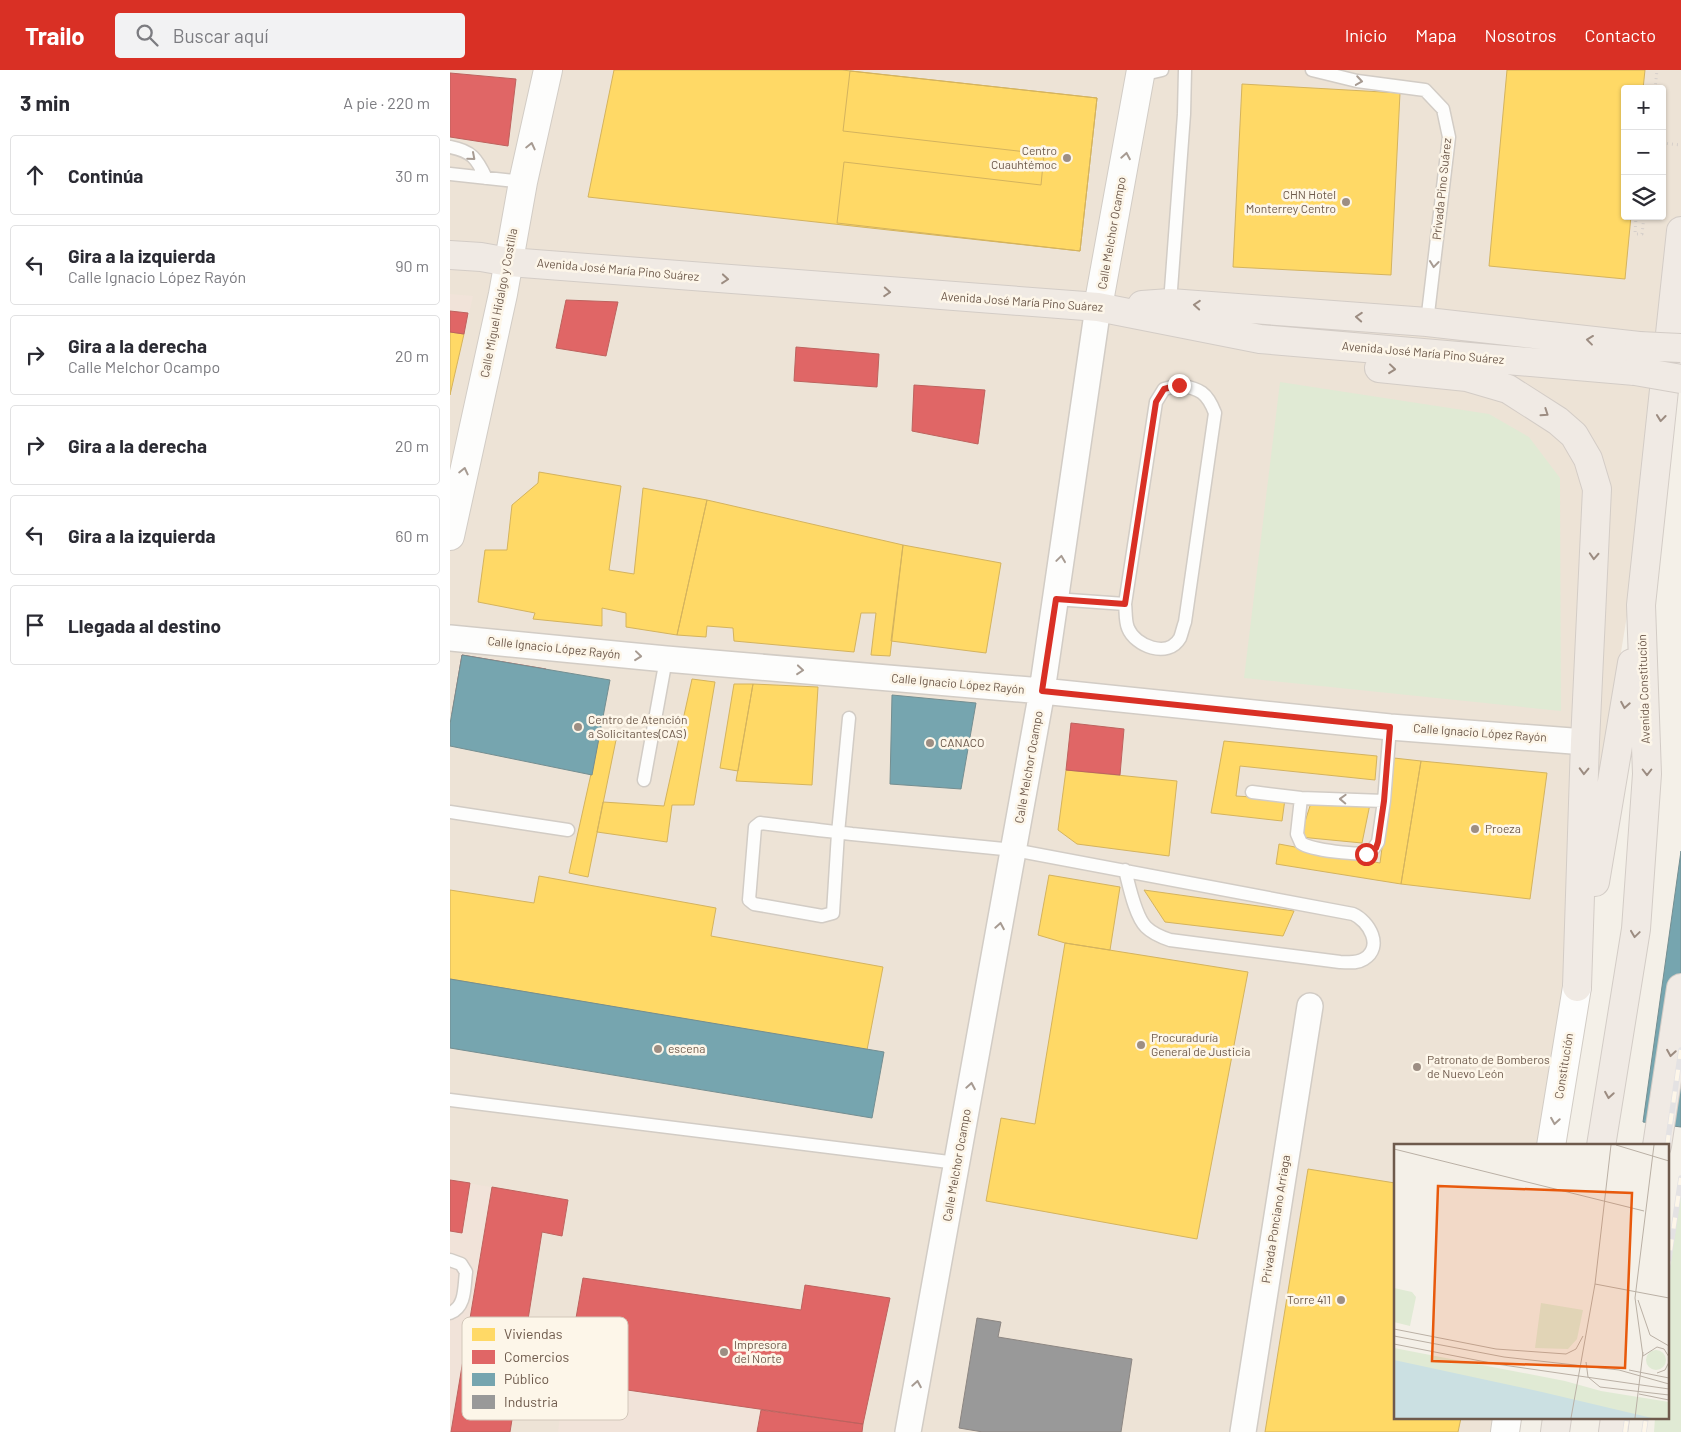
<!DOCTYPE html>
<html lang="es">
<head>
<meta charset="utf-8">
<style>
  body { margin:0; font-family:Barlow,sans-serif; background:#f2f2f3; color:#2b2b33 }
  .controls { position:absolute; right:15px; top:15px; display:grid; overflow:hidden; border-radius:5px; box-shadow:0 1px 4px #0004 }
  .controls button { width:45px; height:45px; display:grid; place-items:center; padding:0; border:0; border-bottom:1px solid #e1e1e2; background:#fff; color:#2b2b33; font:25px sans-serif }
  .stop { position:absolute; width:15px; height:15px; margin:-11px; border:4px solid #d93025; border-radius:50%; background:#fff }
  .stop.end { background:#d93025; border-color:#fff; box-shadow:0 1px 5px #0008 }
  .list { margin:0; padding:0; list-style:none }
  h2 { display:flex; justify-content:space-between; align-items:center; height:65px; margin:0; padding:0 20px; font-size:21px }
  h2 small { font-size:16px; font-weight:400; color:#7c7c81 }
  .list li { display:grid; grid-template-columns:32px 1fr auto; gap:15px; align-items:center; box-sizing:border-box; height:80px; margin:0 10px 10px; padding:0 10px; border:1px solid #e1e1e2; border-radius:5px }
  .list b { display:block; font-size:19px; white-space:nowrap }
  .list p { margin:0; font-size:16px; white-space:nowrap; color:#7c7c81 }
  .list em { font-size:16px; font-style:normal; color:#7c7c81 }
  .icon { flex:none; width:28px; height:28px; fill:none; stroke:currentColor; stroke-width:2; stroke-linecap:round; stroke-linejoin:round }
  .map { position:relative; flex:none; width:1231px; height:1362px; overflow:hidden }
  header { display:flex; align-items:center; gap:30px; box-sizing:border-box; height:70px; padding:0 25px; background:#d93025; color:#fff }
  header strong { font-size:24px }
  nav { display:flex; gap:28px; margin-inline-start:auto; font-size:18px }
  .search { width:350px; height:45px; background:#f2f2f3; display:flex; align-items:center; gap:12px; box-sizing:border-box; padding:0 18px; border-radius:5px; color:#7c7c81; font-size:19px }
  main { display:flex }
  aside { flex:1; background:#fff }
  .map>svg:first-child { display:block }
  .residential { fill:#ede3d6; fill-rule:evenodd }
  .commercial { fill:#f1e3d9 }
  .green { fill:#e0ead4 }
  .homes { fill:#ffd966; stroke:#d4b35e }
  .shops { fill:#e06666; stroke:#be625e }
  .public { fill:#76a5af; stroke:#748e91 }
  .industry { fill:#999; stroke:#8c8682 }
  .lines { fill:none; stroke-linecap:round; stroke-linejoin:round }
  .service-casing { stroke:#d2ccc5; stroke-width:15 }
  .minor-casing { stroke:#d2ccc5; stroke-width:28 }
  .tertiary-casing { stroke:#d2ccc5; stroke-width:30 }
  .trunk-casing { stroke:#d3ccc6; stroke-width:30 }
  .path { stroke:#d6cfca; stroke-width:3; stroke-dasharray:1 4; stroke-linecap:butt }
  .service { stroke:#fdfdfc; stroke-width:12 }
  .minor { stroke:#fdfdfc; stroke-width:25 }
  .tertiary { stroke:#fdfdfc; stroke-width:28 }
  .trunk { stroke:#f0eae4; stroke-width:28 }
  .rail-casing { stroke:#e4e2e3; stroke-width:5.5 }
  .rail { stroke:#fdf6e9; stroke-width:4; stroke-dasharray:11; stroke-linecap:butt }
  .trunk-bridge-casing { stroke:#d3ccc6; stroke-width:30; stroke-linecap:butt }
  .trunk-bridge { stroke:#f0eae4; stroke-width:28 }
  .oneway { stroke:#a79b92 }
  .oneway2 { stroke:#9c8c81 }
  .route { stroke:#d93025; stroke-width:6 }
  .poi-dot { fill:#9d8e83; stroke:#fdf6e9; stroke-width:2 }
  .labels { text-anchor:middle; stroke-width:5; stroke-linejoin:round; paint-order:stroke }
  .poi-label { font-size:12px; fill:#6e5a4c; stroke:#fdf6e9; text-anchor:start }
  .street-label { font-size:12px; fill:#6e5a4c; stroke:#fdf6e9 }
  .inset-road { fill:none; stroke:#bab0a5; stroke-width:1 }
  .view { fill:#e8590c; fill-opacity:0.15; stroke:#e8590c; stroke-width:2.5 }
  .inset-edge { fill:none; stroke:#6e5a4c; stroke-width:2.5 }
  .key { fill:#fdf6e9; stroke:#d2c7ba; stroke-width:1 }
  .key-label { font-size:14px; fill:#6e5a4c }
</style>
</head>
<body>
<header>
<strong>Trailo</strong>
<div class="search"><svg class="icon" aria-label="search" viewBox="0 0 24 24"><circle cx="10" cy="10" r="6"/><path d="M15 15l6 6"/></svg>Buscar aquí</div>
<nav><a>Inicio</a><a>Mapa</a><a>Nosotros</a><a>Contacto</a></nav>
</header>
<main>
<aside>
<h2>3 min<small>A pie · 220 m</small></h2>
<ul class="list">
<li><svg class="icon" aria-label="ahead" viewBox="0 0 24 24"><path d="M12 20V5M6 11l6-6 6 6"/></svg><div><b>Continúa</b></div><em>30 m</em></li>
<li><svg class="icon" aria-label="left" viewBox="0 0 24 24"><path d="M17 20v-9H6M10 6l-5 5 5 5"/></svg><div><b>Gira a la izquierda</b><p>Calle Ignacio López Rayón</p></div><em>90 m</em></li>
<li><svg class="icon" aria-label="right" viewBox="0 0 24 24"><path d="M7 20v-9h11M14 6l5 5-5 5"/></svg><div><b>Gira a la derecha</b><p>Calle Melchor Ocampo</p></div><em>20 m</em></li>
<li><svg class="icon" aria-label="right" viewBox="0 0 24 24"><path d="M7 20v-9h11M14 6l5 5-5 5"/></svg><div><b>Gira a la derecha</b></div><em>20 m</em></li>
<li><svg class="icon" aria-label="left" viewBox="0 0 24 24"><path d="M17 20v-9H6M10 6l-5 5 5 5"/></svg><div><b>Gira a la izquierda</b></div><em>60 m</em></li>
<li><svg class="icon" aria-label="arrive" viewBox="0 0 24 24"><path d="M6 21V4h12l-3 4 3 4H6"/></svg><div><b>Llegada al destino</b></div></li>
</ul>
</aside>
<div class="map">
<svg width="1231" height="1362" viewBox="0 0 1231 1362">
  <rect width="100%" height="100%" fill="#f4f0e8"/>
  <path class="residential" d="M0,0H1231V212L1091,1076H945V1348H1047L1045,1362H0ZM1175,19H1212V146H1175Z"/>
  <path class="commercial" d="M0,224L23,226L0,329Z
    M0,1110L118,1130L112,1166L92,1163L60,1362H0Z
    M115,1311L311,1340L307,1362H108Z"/>
  <path class="green" d="M830,312L1039,344L1079,367L1110,408L1111,641L794,608Z
    M1231,1110V1362H1204L1205,1348H1217V1186Z"/>
  <path class="homes" d="M164,0H392L647,28L630,181L138,127Z
    M1057,0H1195L1193,19H1175V146H1181L1175,209L1039,196Z
    M400,1L647,28L630,181L387,153L394,92L591,115L594,84L393,61Z
    M792,14L950,23L941,205L783,197Z
    M0,262L14,264L0,325Z
    M89,402L171,416L159,500L184,504L193,418L257,430L227,565L176,557V543L152,538V556L83,549L85,543L28,532L35,480H57L62,435L88,413Z
    M257,430L453,475L440,586L421,585L426,543H411L404,582L284,571L283,558L257,556L256,567L227,565Z
    M453,475L551,493L536,583L441,571Z
    M242,609L265,612L244,735H222L217,772L147,762L153,732L214,736Z
    M284,614H303L288,701L270,698Z
    M303,614L368,617L362,715L286,711Z
    M149,668L166,670L138,807L119,803Z
    M774,671L927,686L925,710L790,696L786,726L835,729L832,751L761,743Z
    M944,688L971,691L951,814L826,794L829,774L930,793Z
    M971,691L1097,703L1080,829L951,814Z
    M616,700L727,711L719,786L627,774L608,760Z
    M861,733L920,734L912,773L850,767Z
    M599,805L670,817L660,880L615,873L588,865Z
    M89,806L266,838L261,866L433,897L417,980L0,909V820L84,833Z
    M694,820L844,841L833,866L715,852Z
    M615,873L798,902L747,1169L536,1131L551,1048L585,1054Z
    M858,1099L945,1113V1348H1011L1008,1362H815Z"/>
  <path class="shops" d="M0,3L66,9L58,76L0,67Z
    M116,230L168,232L156,286L106,278Z
    M0,241L18,243L14,264L0,262Z
    M346,277L429,284L427,317L344,311Z
    M464,315L535,320L528,374L462,361Z
    M12,585L96,599L85,656L2,644Z
    M621,653L674,659L670,705L616,700Z
    M0,1110L20,1113L12,1163L0,1161Z
    M42,1117L118,1130L112,1166L92,1162L60,1362H1Z
    M133,1208L351,1240L355,1215L440,1228L413,1354L115,1311Z
    M311,1340L413,1354L412,1362H307Z"/>
  <path class="public" d="M12,585L160,610L142,705L0,676V654Z
    M442,625L526,633L511,719L440,714Z
    M1231,781V1057L1193,1052Z
    M0,909L434,982L422,1048L0,978Z"/>
  <path class="industry" d="M527,1248L551,1252L548,1267L682,1289L671,1362H533L509,1358Z"/>
  <g class="lines">
    <defs>
      <path id="service" d="M862,0L907,11L975,20L993,39L999,67L977,252
        M691,5L712,0
        M0,77C22,81 27,89 36,108
        M0,104L73,112
        M720,233L734,44L735,0
        M729,315C750,319 757,322 765,343L735,552C733,557 732,563 730,568C718,589 685,576 678,558C675,551 676,541 675,534L706,332L714,319Z
        M605,529L675,534
        M399,648L388,763L383,843L372,846L304,834L299,830L305,757L310,753C341,757 371,760 402,764L564,780L903,844C919,851 934,877 914,889C906,894 898,892 890,892L720,870C711,867 703,864 696,857C685,846 679,815 675,800
        M194,710L216,589
        M802,722L851,728L934,731
        M851,728L847,764L851,773C861,780 909,786 921,782L928,772L934,731L940,657
        M0,742L118,760
        M0,1030L507,1093
        M0,1190L11,1194L16,1202C14,1217 16,1237 0,1243"/>
      <path id="minor" d="M0,568L216,589L592,621L940,657L1135,672
        M458,1362L592,621L648,237
        M793,1362L860,936"/>
      <path id="tertiary" d="M648,237L691,0
        M0,466L53,224L73,112L98,0
        M1101,1076L1127,917
        M1055,1362L1057,1348"/>
      <path id="trunk" d="M0,185L31,187L59,192L648,237L810,269L1185,301
        M692,235L720,233L977,252L1189,276
        M929,298L1017,307L1058,319L1108,351L1124,365L1138,389L1147,419L1135,672L1127,917
        M1145,812L1182,593
        M1151,1076L1186,859L1197,704L1191,535L1231,161
        M1207,1076L1231,918
        M1105,1362L1107,1348
        M1163,1362L1165,1348"/>
    </defs>
    <use href="#service" class="service-casing"/>
    <use href="#minor" class="minor-casing"/>
    <use href="#tertiary" class="tertiary-casing"/>
    <use href="#trunk" class="trunk-casing"/>
    <path class="path" d="M1205,19L1207,0
      M1212,73L1231,75
      M1186,146L1185,164H1192L1194,146"/>
    <use href="#service" class="service"/>
    <use href="#minor" class="minor"/>
    <use href="#tertiary" class="tertiary"/>
    <use href="#trunk" class="trunk"/>
    <defs>
      <path id="rail" d="M1217,1076L1231,980
        M1217,1202L1231,1108
        M1175,1362L1177,1348
        M1194,1362L1196,1348"/>
    </defs>
    <use href="#rail" class="rail-casing"/>
    <use href="#rail" class="rail"/>
    <defs>
      <path id="trunk-bridge" d="M1189,276L1231,278
        M1185,301L1231,309"/>
    </defs>
    <use href="#trunk-bridge" class="trunk-bridge-casing"/>
    <use href="#trunk-bridge" class="trunk-bridge"/>
  </g>
  <defs><path id="oneway-chevron" d="M-2-3.5L2.5 0L-2 3.5" fill="none" stroke-width="1.6" stroke-linecap="round" stroke-linejoin="round" transform="scale(1.25)"/></defs>
  <g class="oneway">
    <use href="#oneway-chevron" transform="translate(909 11) rotate(9)"/>
    <use href="#oneway-chevron" transform="translate(81 76) rotate(-77)"/>
    <use href="#oneway-chevron" transform="translate(676 86) rotate(-80)"/>
    <use href="#oneway-chevron" transform="translate(22 87) rotate(41)"/>
    <use href="#oneway-chevron" transform="translate(984 194) rotate(97)"/>
    <use href="#oneway-chevron" transform="translate(14 401) rotate(-77)"/>
    <use href="#oneway-chevron" transform="translate(611 489) rotate(-82)"/>
    <use href="#oneway-chevron" transform="translate(188 586) rotate(6)"/>
    <use href="#oneway-chevron" transform="translate(350 600) rotate(5)"/>
    <use href="#oneway-chevron" transform="translate(893 729) rotate(-178)"/>
    <use href="#oneway-chevron" transform="translate(550 856) rotate(-80)"/>
    <use href="#oneway-chevron" transform="translate(521 1016) rotate(-80)"/>
    <use href="#oneway-chevron" transform="translate(1105 1051) rotate(99)"/>
    <use href="#oneway-chevron" transform="translate(467 1314) rotate(-80)"/>
  </g>
  <g class="oneway2">
    <use href="#oneway-chevron" transform="translate(275 209) rotate(5)"/>
    <use href="#oneway-chevron" transform="translate(437 222) rotate(4)"/>
    <use href="#oneway-chevron" transform="translate(747 235) rotate(-176)"/>
    <use href="#oneway-chevron" transform="translate(909 247) rotate(-176)"/>
    <use href="#oneway-chevron" transform="translate(1140 270) rotate(-173)"/>
    <use href="#oneway-chevron" transform="translate(942 299) rotate(6)"/>
    <use href="#oneway-chevron" transform="translate(1095 343) rotate(34)"/>
    <use href="#oneway-chevron" transform="translate(1211 348) rotate(96)"/>
    <use href="#oneway-chevron" transform="translate(1144 486) rotate(93)"/>
    <use href="#oneway-chevron" transform="translate(1175 635) rotate(100)"/>
    <use href="#oneway-chevron" transform="translate(1134 701) rotate(92)"/>
    <use href="#oneway-chevron" transform="translate(1197 702) rotate(90)"/>
    <use href="#oneway-chevron" transform="translate(1185 864) rotate(98)"/>
    <use href="#oneway-chevron" transform="translate(1221 983) rotate(99)"/>
    <use href="#oneway-chevron" transform="translate(1159 1025) rotate(99)"/>
  </g>
  <g class="lines">
    <path class="route" d="M729,315L714,319L706,332L675,534L606,529L592,621L940,657L934,731L928,772L926,778L916,784"/>
  </g>
  <g class="poi-dot">
    <circle cx="617" cy="88" r="5"/>
    <circle cx="896" cy="132" r="5"/>
    <circle cx="128" cy="657" r="5"/>
    <circle cx="480" cy="673" r="5"/>
    <circle cx="1025" cy="759" r="5"/>
    <circle cx="691" cy="975" r="5"/>
    <circle cx="208" cy="979" r="5"/>
    <circle cx="967" cy="997" r="5"/>
    <circle cx="891" cy="1230" r="5"/>
    <circle cx="274" cy="1282" r="5"/>
  </g>
  <g class="labels">
    <g class="poi-label">
      <text x="607" y="85" text-anchor="end">Centro<tspan x="607" dy="14">Cuauhtémoc</tspan></text>
      <text x="886" y="129" text-anchor="end">CHN Hotel<tspan x="886" dy="14">Monterrey Centro</tspan></text>
      <text x="138" y="654">Centro de Atención<tspan x="138" dy="14">a Solicitantes(CAS)</tspan></text>
      <text x="490" y="677">CANACO</text>
      <text x="1035" y="763">Proeza</text>
      <text x="701" y="972">Procuraduría<tspan x="701" dy="14">General de Justicia</tspan></text>
      <text x="218" y="983">escena</text>
      <text x="977" y="994">Patronato de Bomberos<tspan x="977" dy="14">de Nuevo León</tspan></text>
      <text x="881" y="1234" text-anchor="end">Torre 411</text>
      <text x="284" y="1279">Impresora<tspan x="284" dy="14">del Norte</tspan></text>
    </g>
    <g class="street-label">
      <text transform="translate(992 119) rotate(-84)" y="4">Privada Pino Suárez</text>
      <text transform="translate(662 163) rotate(-80)" y="4">Calle Melchor Ocampo</text>
      <text transform="translate(168 200) rotate(5)" y="4">Avenida José María Pino Suárez</text>
      <text transform="translate(572 232) rotate(4)" y="4">Avenida José María Pino Suárez</text>
      <text transform="translate(49 233) rotate(-79)" y="4">Calle Miguel Hidalgo y Costilla</text>
      <text transform="translate(973 283) rotate(5)" y="4">Avenida José María Pino Suárez</text>
      <text transform="translate(104 578) rotate(6)" y="4">Calle Ignacio López Rayón</text>
      <text transform="translate(508 614) rotate(5)" y="4">Calle Ignacio López Rayón</text>
      <text transform="translate(1194 619) rotate(-92)" y="4">Avenida Constitución</text>
      <text transform="translate(1030 663) rotate(4)" y="4">Calle Ignacio López Rayón</text>
      <text transform="translate(579 697) rotate(-80)" y="4">Calle Melchor Ocampo</text>
      <text transform="translate(1114 996) rotate(-81)" y="4">Constitución</text>
      <text transform="translate(507 1095) rotate(-80)" y="4">Calle Melchor Ocampo</text>
      <text transform="translate(826 1149) rotate(-81)" y="4">Privada Ponciano Arriaga</text>
    </g>
  </g>
  <g transform="translate(944 1074)">
    <rect width="275" height="275" fill="#f4f0e8"/>
    <path d="M0,144L18,148L22,153L16,182L0,178ZM147,159L189,166L183,195L174,205L141,204ZM0,204L171,237L207,247L275,258V274H0ZM252 216a10 10 0 1 1 20 0a10 10 0 1 1-20 0Z" fill="#e0ead4"/>
    <path d="M0,216L148,248L258,274H0Z" fill="#cbe0e2"/>
    <path class="inset-road" d="M222,1L275,17M0,5L250,67M201,140L275,154M244,156L256,191L275,202M0,185L102,205M0,192L110,213L225,226L275,240M0,200L102,220L275,245M102,205L172,210L182,205L189,192M249,212L241,154L260,1M249,212L263,203L270,205L275,213M192,218L194,233L206,243L275,251M235,226L275,234M263,229L271,226L275,218M245,250L275,256M177,274L201,140L217,1M241,274L249,208"/>
    <path class="view" d="M44,42L238,49L231,224L38,217Z"/>
    <rect width="275" height="275" class="inset-edge"/>
  </g>
  <rect x="12" y="1247" width="166" height="103" rx="8" class="key"/>
  <rect x="22" y="1258" width="23" height="13" fill="#ffd966"/>
  <rect x="22" y="1280" width="23" height="14" fill="#e06666"/>
  <rect x="22" y="1303" width="23" height="13" fill="#76a5af"/>
  <rect x="22" y="1325" width="23" height="14" fill="#999"/>
  <g class="key-label">
    <text x="54" y="1269">Viviendas</text>
    <text x="54" y="1292">Comercios</text>
    <text x="54" y="1314">Público</text>
    <text x="54" y="1337">Industria</text>
  </g>
</svg>
<div class="controls">
<button>+</button>
<button>−</button>
<button><svg class="icon" aria-label="layers" viewBox="0 0 24 24"><path d="M12 4l9 5-9 5-9-5zM3 14l9 5 9-5"/></svg></button>
</div>
<div class="stop" style="left:916px;top:784px"></div>
<div class="stop end" style="left:729px;top:315px"></div>
</div>
</main>
</body>
</html>
